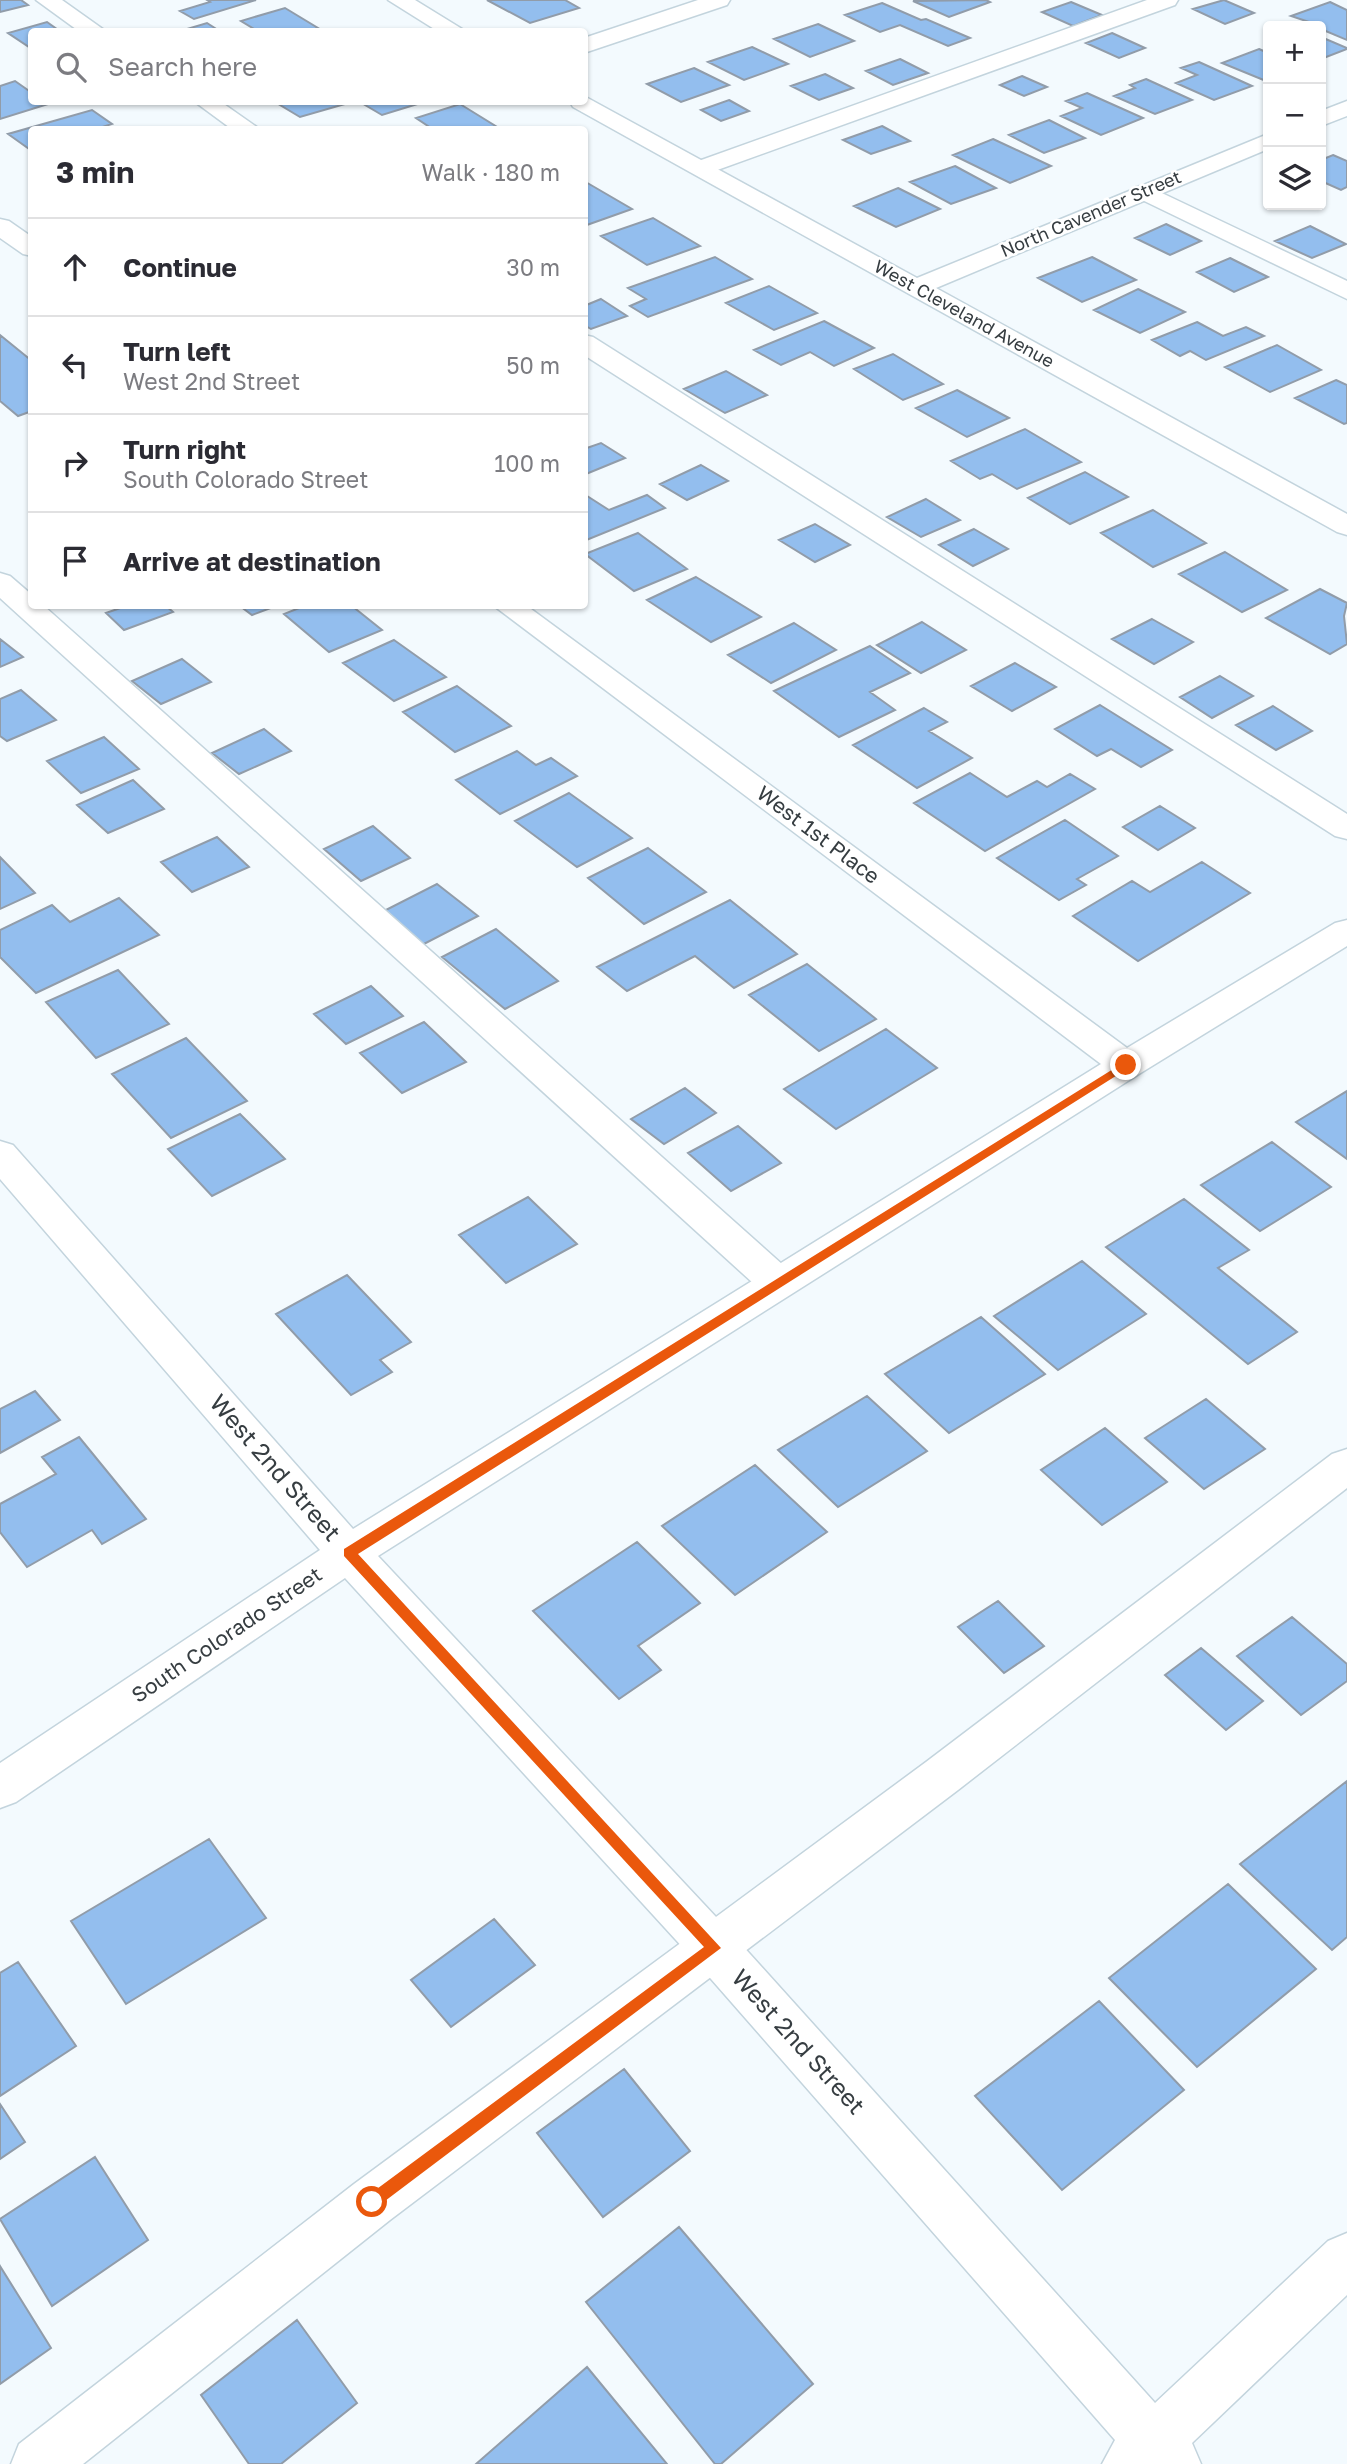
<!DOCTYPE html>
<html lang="en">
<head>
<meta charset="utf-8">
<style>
  body { margin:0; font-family:"Golos Text",sans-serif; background:#f2f2f3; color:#2b2b33 }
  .controls { position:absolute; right:21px; top:21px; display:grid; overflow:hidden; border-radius:7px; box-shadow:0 2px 5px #0004 }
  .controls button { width:63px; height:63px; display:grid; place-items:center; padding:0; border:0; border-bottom:2px solid #e1e1e2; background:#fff; color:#2b2b33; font:35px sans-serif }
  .stop { position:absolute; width:21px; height:21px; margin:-16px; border:5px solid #ea580c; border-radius:50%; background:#fff }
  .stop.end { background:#ea580c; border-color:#fff; box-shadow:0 2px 7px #0008 }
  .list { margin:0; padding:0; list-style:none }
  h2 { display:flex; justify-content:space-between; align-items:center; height:91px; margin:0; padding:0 28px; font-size:30px }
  h2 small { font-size:23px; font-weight:400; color:#7c7c81 }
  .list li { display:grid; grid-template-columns:46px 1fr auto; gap:21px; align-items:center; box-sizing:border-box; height:98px; padding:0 28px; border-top:2px solid #e1e1e2 }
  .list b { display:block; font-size:26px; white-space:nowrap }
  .list p { margin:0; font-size:23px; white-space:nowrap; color:#7c7c81 }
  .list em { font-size:23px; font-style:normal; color:#7c7c81 }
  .icon { flex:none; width:38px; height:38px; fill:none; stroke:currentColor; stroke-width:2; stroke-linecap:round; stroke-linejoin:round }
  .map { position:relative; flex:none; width:1347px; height:2464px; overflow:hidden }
  .search { position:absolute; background:#fff; box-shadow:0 2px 5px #0004; left:28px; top:28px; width:560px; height:77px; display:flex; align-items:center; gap:18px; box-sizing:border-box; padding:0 24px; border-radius:7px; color:#7c7c81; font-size:26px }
  .panel { position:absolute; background:#fff; box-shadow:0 2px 5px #0004; left:28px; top:126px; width:560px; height:483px; border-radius:7px }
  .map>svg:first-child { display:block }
  .building { fill:#93beee; stroke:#919ca9; stroke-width:2 }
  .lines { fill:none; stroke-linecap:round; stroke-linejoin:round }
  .lane-casing { stroke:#c3d4dd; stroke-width:3 }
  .street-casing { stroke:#c3d4dd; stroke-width:3 }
  .lane { fill:#fff; fill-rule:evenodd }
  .street { fill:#fff; fill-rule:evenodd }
  .route { fill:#ea580c }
  .labels { text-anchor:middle; stroke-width:5; stroke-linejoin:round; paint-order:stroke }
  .far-street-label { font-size:18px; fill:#363d41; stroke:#fff }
  .street-label { font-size:21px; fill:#363d41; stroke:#fff }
  .near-street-label { font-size:24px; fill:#363d41; stroke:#fff }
</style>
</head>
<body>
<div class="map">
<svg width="1347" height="2464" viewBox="0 0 1347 2464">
  <rect width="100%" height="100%" fill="#f3fafe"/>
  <path class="building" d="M0,0H21L28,5L0,12Z
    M207,0H256L194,19L180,11L210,2Z
    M487,0H565L579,8L530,23Z
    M986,0L990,2L949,17L913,1Z
    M1224,0L1254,13L1225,24L1193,9Z
    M1071,2L1102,15L1073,26L1042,12Z
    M1330,2L1347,10V40L1321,29V26L1291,16Z
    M882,3L921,20L926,19L970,38L948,46L900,25L880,32L845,15Z
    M285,8L318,28L307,32H259L241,21Z
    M47,22L61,32H32L29,47L8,33Z
    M207,23L221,32H177Z
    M818,24L854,41L810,57L774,39Z
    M1112,33L1145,48L1119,58L1086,43Z
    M1321,37L1347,48V49L1321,59Z
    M752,47L788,64L744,80L708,62Z
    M1259,49L1268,53L1266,81L1222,63Z
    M900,59L928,73L893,85L866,71Z
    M1199,62L1252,86L1214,100L1176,83L1197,75L1181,68Z
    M694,68L729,85L681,102L647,84Z
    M825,74L853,88L819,100L791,86Z
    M1022,76L1047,87L1024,96L1000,85Z
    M1146,79L1192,100L1155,114L1114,96L1135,88L1130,85Z
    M15,81L32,93V102L48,104L0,119V86Z
    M1087,93L1143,118L1101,135L1061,116L1082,108L1066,101Z
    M729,100L749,111L721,121L701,110Z
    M275,102H341L345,104L300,117Z
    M360,102H424L382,115Z
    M460,104L502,130H434L416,118Z
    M92,110L112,124L93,130H32V151L8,134Z
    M1049,120L1085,138L1044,153L1009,135Z
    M882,126L910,141L871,154L843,140Z
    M993,139L1051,166L1010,183L953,155Z
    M1333,155L1347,161V187L1341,190L1321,181V160Z
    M955,166L996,188L951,204L910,182Z
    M584,181L632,209L584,226Z
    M898,188L940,209L896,227L854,206Z
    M653,218L700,246L647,265L601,236Z
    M1166,224L1201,241L1170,255L1135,238Z
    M1310,226L1346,244L1312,258L1275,241Z
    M715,257L752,279L648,317L630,306L646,299L628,288Z
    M1092,257L1136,280L1082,302L1038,278Z
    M1230,258L1268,277L1234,292L1197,272Z
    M769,286L817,313L774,330L726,303Z
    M1138,289L1185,312L1140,333L1094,310Z
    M601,299L627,316L591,329L584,325V306Z
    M824,321L874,348L834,366L810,352L781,365L754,350Z
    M1197,322L1223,336L1246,327L1264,336L1206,360L1190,351L1180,356L1152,340Z
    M0,335L32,361V411L18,416L0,401Z
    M1277,345L1321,370L1270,392L1225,367Z
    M893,354L943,384L903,400L854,369Z
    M726,371L767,395L725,413L684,389Z
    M1336,380L1347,385V423L1344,424L1295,398Z
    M957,390L1009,418L967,437L916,408Z
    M1025,429L1081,462L1017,489L992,474L980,479L951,461Z
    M601,443L625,458L586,474L584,449Z
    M701,465L728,481L687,500L660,484Z
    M1085,472L1128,497L1070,524L1028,498Z
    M584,494L609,510L647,495L665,508L584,541Z
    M926,499L960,520L921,537L887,517Z
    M1153,510L1206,543L1153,567L1101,533Z
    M815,524L850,545L815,562L779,540Z
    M974,529L1008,549L973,566L939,545Z
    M638,533L687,569L634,591L585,554Z
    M1225,552L1287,590L1242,612L1179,574Z
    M696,577L761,617L711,642L647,600Z
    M1320,589L1347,603L1344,616L1347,644L1330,654L1266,618Z
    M126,606H166L173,612L124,630L106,613Z
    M240,606H276L252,615Z
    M304,606H352L382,630L329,652L284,614Z
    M1152,619L1193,642L1154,664L1112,639Z
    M922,622L966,650L921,673L877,645Z
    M794,623L836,650L771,683L728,655Z
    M0,639L23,657L0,667Z
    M394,640L446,677L394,701L343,663Z
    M870,646L910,673L870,692L895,710L839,737L774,691Z
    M182,659L211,682L161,704L132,681Z
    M1015,663L1056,687L1012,711L971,686Z
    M1220,676L1253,696L1212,718L1180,697Z
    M457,686L511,726L455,752L403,712Z
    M21,690L56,720L7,741L0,736V699Z
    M1100,705L1172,750L1141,767L1111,749L1097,756L1055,729Z
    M1273,706L1312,731L1276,750L1236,725Z
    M924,708L947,722L929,731L972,758L917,788L853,745Z
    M264,729L291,751L239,774L212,753Z
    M104,737L139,769L81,793L47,761Z
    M517,751L536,765L551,758L577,776L500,814L456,780Z
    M970,773L1007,797L1037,781L1047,787L1070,774L1095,789L985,851L914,803Z
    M133,780L164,809L108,833L77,805Z
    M569,793L632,838L577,867L515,821Z
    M1160,806L1195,828L1158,850L1123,827Z
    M1065,820L1118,856L1077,879L1086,885L1059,900L997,858Z
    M373,826L410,858L361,881L324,849Z
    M217,837L249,867L192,892L161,862Z
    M648,848L706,892L644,924L588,878Z
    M0,857L35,893L0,909Z
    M1202,862L1250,893L1138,961L1073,916L1132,881L1150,892Z
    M437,884L478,916L420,946L380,913Z
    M119,898L159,935L36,993L0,957V930L52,905L70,922Z
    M730,900L797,954L734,988L695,956L627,991L597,967Z
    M496,929L558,981L505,1009L442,957Z
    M807,964L876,1019L819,1051L749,995Z
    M118,970L169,1024L96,1058L46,1002Z
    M371,986L403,1016L346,1044L314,1014Z
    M424,1022L466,1062L402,1093L360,1053Z
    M886,1029L937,1068L836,1129L784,1089Z
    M186,1038L247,1101L171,1138L112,1074Z
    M685,1088L716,1113L664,1144L631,1119Z
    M1347,1091V1159L1296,1122Z
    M240,1114L285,1159L212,1196L168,1149Z
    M738,1126L781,1163L731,1191L688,1153Z
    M1272,1142L1331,1187L1260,1231L1201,1185Z
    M528,1197L577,1244L506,1283L459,1235Z
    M1184,1199L1249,1250L1218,1268L1297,1332L1248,1364L1106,1247Z
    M1082,1261L1146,1314L1058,1370L994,1316Z
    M347,1275L411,1342L380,1360L392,1372L351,1395L276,1314Z
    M981,1317L1045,1374L949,1433L885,1374Z
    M35,1391L60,1420L0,1453V1409Z
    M867,1396L927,1451L838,1507L778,1450Z
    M1206,1399L1265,1449L1204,1489L1145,1438Z
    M1105,1428L1167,1482L1102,1525L1041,1470Z
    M79,1437L146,1519L102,1544L92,1530L27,1567L0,1532V1504L56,1474L42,1457Z
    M755,1465L827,1532L735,1595L662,1526Z
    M637,1542L700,1603L638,1646L661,1670L619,1699L533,1611Z
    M998,1601L1044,1646L1004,1673L958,1627Z
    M1292,1617L1347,1664V1681L1301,1715L1237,1656Z
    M1201,1648L1263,1701L1226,1730L1165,1675Z
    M1347,1781V1937L1332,1950L1240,1864Z
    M209,1839L266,1918L126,2004L71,1921Z
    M1228,1884L1316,1969L1197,2067L1109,1978Z
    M494,1919L535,1965L451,2027L411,1980Z
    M18,1962L76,2046L0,2096V1973Z
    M1099,2001L1184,2090L1062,2190L975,2096Z
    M624,2069L690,2151L603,2217L537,2133Z
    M0,2104L25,2142L0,2159Z
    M95,2157L148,2240L52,2306L0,2219Z
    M679,2227L813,2384L721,2464H715L586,2302Z
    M0,2266L51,2348L0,2384Z
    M297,2320L357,2403L281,2464H249L201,2395Z
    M587,2367L667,2464H476Z"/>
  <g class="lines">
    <defs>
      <path id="lane" d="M36,0H62L107,32H80Z
        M1147,0H1178L1175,5L709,173H693L689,168L693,163Z
        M195,102H221L261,130H233Z
        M1145,185L1347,281V299L1136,197L1133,192L1136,187Z
        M584,335L593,337L1347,814V839L1335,836L584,355Z
        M0,573L10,576L32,595V606H44L792,1273L798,1283L792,1293L778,1297L764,1293L0,598Z
        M1347,1449V1488L958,1790L390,2220L83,2464H11L19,2444L354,2184L926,1762L1332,1454Z"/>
      <path id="street" d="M388,0H415L467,32H439Z
        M698,0H730L727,5L584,53V38Z
        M584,96L917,278L1268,134V149L936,288L1347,514V535L1337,532L573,107L570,102H584Z
        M1347,101V116L1321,126V111Z
        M0,219L9,221L32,237V256L23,254L0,238Z
        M494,606H527L1127,1048L1335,923L1347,920V946L1139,1074L378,1556L731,1933L1155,2403L1328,2241L1347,2233V2295L1192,2443L1201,2464H1102L1115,2440L697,1963L345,1578L16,1802L0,1808V1763L320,1550L0,1179V1141L13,1145L353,1529L1101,1064Z"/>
    </defs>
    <use href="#lane" class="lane-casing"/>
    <use href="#street" class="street-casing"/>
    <use href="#lane" class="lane"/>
    <use href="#street" class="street"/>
  </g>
  <path class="route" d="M1126,1061L1131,1065L1130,1067L358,1554L721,1948L377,2207H366V2197L704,1947L344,1556V1549Z"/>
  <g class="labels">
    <g class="far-street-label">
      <text transform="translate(1091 214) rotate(-23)" y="6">North Cavender Street</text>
      <text transform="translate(964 314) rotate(29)" y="6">West Cleveland Avenue</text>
    </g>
    <g class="street-label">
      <text transform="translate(818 835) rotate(37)" y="7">West 1st Place</text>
      <text transform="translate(227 1635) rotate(-34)" y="7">South Colorado Street</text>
    </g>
    <g class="near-street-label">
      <text transform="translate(275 1468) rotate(49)" y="8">West 2nd Street</text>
      <text transform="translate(798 2042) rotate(48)" y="8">West 2nd Street</text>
    </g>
  </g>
</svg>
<div class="controls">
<button>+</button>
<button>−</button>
<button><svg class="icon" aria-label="layers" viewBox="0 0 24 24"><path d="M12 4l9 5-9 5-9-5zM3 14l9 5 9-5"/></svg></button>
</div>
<div class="stop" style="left:372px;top:2202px"></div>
<div class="stop end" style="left:1126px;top:1065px"></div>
<div class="search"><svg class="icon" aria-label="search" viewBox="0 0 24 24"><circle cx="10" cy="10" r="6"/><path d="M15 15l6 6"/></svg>Search here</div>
<section class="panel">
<h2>3 min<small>Walk · 180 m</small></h2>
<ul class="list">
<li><svg class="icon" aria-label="ahead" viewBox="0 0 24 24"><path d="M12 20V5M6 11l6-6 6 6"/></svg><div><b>Continue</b></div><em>30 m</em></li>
<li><svg class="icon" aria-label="left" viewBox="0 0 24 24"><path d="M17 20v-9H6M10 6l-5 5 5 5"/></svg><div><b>Turn left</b><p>West 2nd Street</p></div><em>50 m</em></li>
<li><svg class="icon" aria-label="right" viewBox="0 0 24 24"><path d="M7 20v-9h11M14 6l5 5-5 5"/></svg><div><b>Turn right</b><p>South Colorado Street</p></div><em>100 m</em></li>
<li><svg class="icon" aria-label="arrive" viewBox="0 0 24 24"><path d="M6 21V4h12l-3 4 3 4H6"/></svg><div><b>Arrive at destination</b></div></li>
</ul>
</section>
</div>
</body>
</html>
